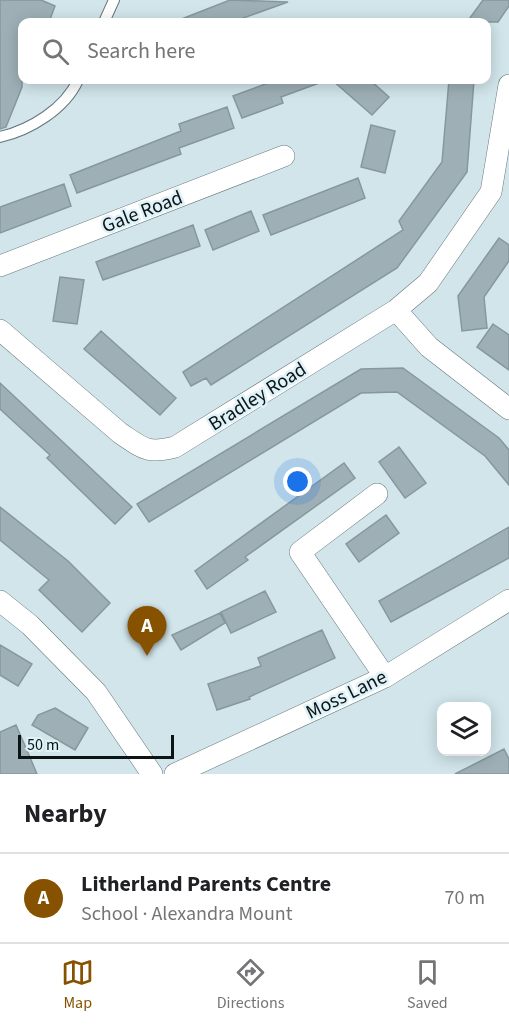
<!DOCTYPE html>
<html lang="en">
<head>
<meta charset="utf-8">
<style>
  body { margin:0; font-family:"Source Sans 3",sans-serif; background:#f2f2f2; color:#202124 }
  .controls { position:absolute; right:18px; bottom:18px; display:grid; overflow:hidden; border-radius:12px; box-shadow:0 3px 15px #0003 }
  .controls button { width:54px; height:54px; display:grid; place-items:center; padding:0; border:0; border-bottom:2px solid #e0e0e0; background:#fff; color:#202124; font:30px sans-serif }
  .scale { position:absolute; left:18px; bottom:15px; width:156px; box-sizing:border-box; padding-left:6px; border:3px solid #0d1416; border-top:0; font-size:16px; line-height:21px; white-space:nowrap; color:#0d1416; -webkit-text-stroke:4px #def2f8; paint-order:stroke }
  .you { position:absolute; left:298px; top:482px; width:21px; height:21px; margin:-15px; border:4px solid #fff; border-radius:50%; background:#1a73e8; box-shadow:0 0 0 9px #1a73e833 }
  .badge { display:grid; place-items:center; width:39px; height:39px; border-radius:50%; background:#875200; color:#fff; font-size:20px; font-weight:700 }
  .pin { position:absolute; translate:-50% -50px; filter:drop-shadow(0 2px 3px #0008) }
  .pin::after { content:''; position:absolute; top:32px; width:21px; height:18px; background:inherit; clip-path:polygon(0 0,100% 0,50% 100%) }
  .list { margin:0; padding:0; list-style:none }
  h2 { display:flex; justify-content:space-between; align-items:center; height:78px; margin:0; padding:0 24px; font-size:26px }
  h2 small { font-size:20px; font-weight:400; color:#757577 }
  .list li { display:grid; grid-template-columns:39px 1fr auto; gap:18px; align-items:center; box-sizing:border-box; height:90px; padding:0 24px; border-top:2px solid #e0e0e0 }
  .list b { display:block; font-size:22px; white-space:nowrap }
  .list p { margin:0; font-size:20px; white-space:nowrap; color:#757577 }
  .list em { font-size:20px; font-style:normal; color:#757577 }
  .icon { flex:none; width:33px; height:33px; fill:none; stroke:currentColor; stroke-width:2; stroke-linecap:round; stroke-linejoin:round }
  .map { position:relative; flex:none; width:509px; height:774px; overflow:hidden }
  .search { position:absolute; background:#fff; box-shadow:0 3px 15px #0003; left:18px; right:18px; top:18px; height:66px; display:flex; align-items:center; gap:15px; box-sizing:border-box; padding:0 21px; border-radius:12px; color:#757577; font-size:22px }
  .sheet { height:168px; background:#fff }
  nav { display:flex; justify-content:space-around; align-items:center; box-sizing:border-box; height:84px; border-top:2px solid #e0e0e0; background:#fff; font-size:16px; color:#757577 }
  nav a { display:grid; justify-items:center; gap:3px }
  nav .on { color:#875200 }
  .map>svg:first-child { display:block }
  .building { fill:#9eb0b6; stroke:#86989e; stroke-width:1.5 }
  .lines { fill:none; stroke-linecap:round; stroke-linejoin:round }
  .service-casing { stroke:#66787d; stroke-width:12 }
  .minor-casing { stroke:#66787d; stroke-width:22 }
  .service { stroke:#fff; stroke-width:10 }
  .minor { stroke:#fff; stroke-width:21 }
  .labels { text-anchor:middle; stroke-width:5; stroke-linejoin:round; paint-order:stroke }
  .street-label { font-size:20px; fill:#0d1416; stroke:#def2f8 }
</style>
</head>
<body>
<div class="map">
<svg width="509" height="774" viewBox="0 0 509 774">
  <rect width="100%" height="100%" fill="#d1e5ea"/>
  <path class="building" d="M0,0H41L55,6L49,22H22V87L6,127L0,129Z
    M230,0L288,2L232,22H174Z
    M483,0H509V6L498,22H467Z
    M276,80H322V82L281,97L283,103L242,118L233,96Z
    M332,80H370L389,97L372,115Z
    M449,80H474L467,172L397,268L211,385L206,378L191,386L183,372L403,230L399,221L442,162Z
    M227,107L234,128L179,148L181,154L77,193L70,175L181,131L179,124Z
    M371,125L395,131L385,173L361,167Z
    M358,178L365,198L271,235L263,215Z
    M64,184L71,206L0,233V207Z
    M251,211L259,231L213,250L205,230Z
    M193,225L200,246L103,280L96,262Z
    M499,238L509,245V261L484,297L487,328L462,331L458,296Z
    M60,277L84,280L77,324L53,321Z
    M493,324L509,335V370L477,347Z
    M101,331L176,398L160,415L84,349Z
    M403,368L499,438L509,450V485L485,456L397,392L361,393L149,522L137,504L361,369Z
    M0,383L132,507L115,524L47,458L50,455L0,409Z
    M399,447L426,483L405,498L379,462Z
    M344,463L355,478L245,557L248,560L207,589L195,571Z
    M0,507L68,561L110,603L82,632L39,590L49,580L0,540Z
    M386,515L399,533L359,562L346,544Z
    M509,527V558L391,622L379,601Z
    M265,591L276,612L231,633L221,612Z
    M220,613L225,623L181,650L172,635Z
    M322,630L335,658L249,697L250,699L217,710L208,684L261,666L258,658Z
    M0,645L32,664L18,686L0,675Z
    M55,708L88,728L75,750L32,725L38,715Z
    M16,725L29,755L37,774H0V732Z
    M504,749L509,759V774H455Z"/>
  <g class="lines">
    <defs>
      <path id="service" d="M104,22L114,0
        M0,137C30,130 65,109 78,80"/>
      <path id="minor" d="M0,266L284,156
        M396,310L429,347L509,409
        M0,330L120,433C144,449 147,454 175,447L396,310L428,283L491,192L509,85
        M377,494L300,552L385,677
        M0,601L30,625L96,692L152,774
        M175,774L385,677L509,600"/>
    </defs>
    <use href="#service" class="service-casing"/>
    <use href="#minor" class="minor-casing"/>
    <use href="#service" class="service"/>
    <use href="#minor" class="minor"/>
  </g>
  <g class="labels">
    <g class="street-label">
      <text transform="translate(142 211) rotate(-21)" y="7">Gale Road</text>
      <text transform="translate(257 396) rotate(-32)" y="7">Bradley Road</text>
      <text transform="translate(346 694) rotate(-26)" y="7">Moss Lane</text>
    </g>
  </g>
</svg>
<div class="controls">
<button><svg class="icon" aria-label="layers" viewBox="0 0 24 24"><path d="M12 4l9 5-9 5-9-5zM3 14l9 5 9-5"/></svg></button>
</div>
<div class="scale">50 m</div>
<div class="you"></div>
<div class="pin badge" style="left:147px;top:656px">A</div>
<div class="search"><svg class="icon" aria-label="search" viewBox="0 0 24 24"><circle cx="10" cy="10" r="6"/><path d="M15 15l6 6"/></svg>Search here</div>
</div>
<section class="sheet">
<h2>Nearby<small></small></h2>
<ul class="list">
<li><span class="badge">A</span><div><b>Litherland Parents Centre</b><p>School · Alexandra Mount</p></div><em>70 m</em></li>
</ul>
</section>
<nav>
<a class="on"><svg class="icon" aria-label="map" viewBox="0 0 24 24"><path d="M3 6l6-2 6 2 6-2v14l-6 2-6-2-6 2zM9 4v14M15 6v14"/></svg>Map</a>
<a><svg class="icon" aria-label="directions" viewBox="0 0 24 24"><path d="M12 3l9 9-9 9-9-9zM9 14v-3h6M13 9l2 2-2 2"/></svg>Directions</a>
<a><svg class="icon" aria-label="saved" viewBox="0 0 24 24"><path d="M7 4h10v16l-5-4-5 4z"/></svg>Saved</a>
</nav>
</body>
</html>
